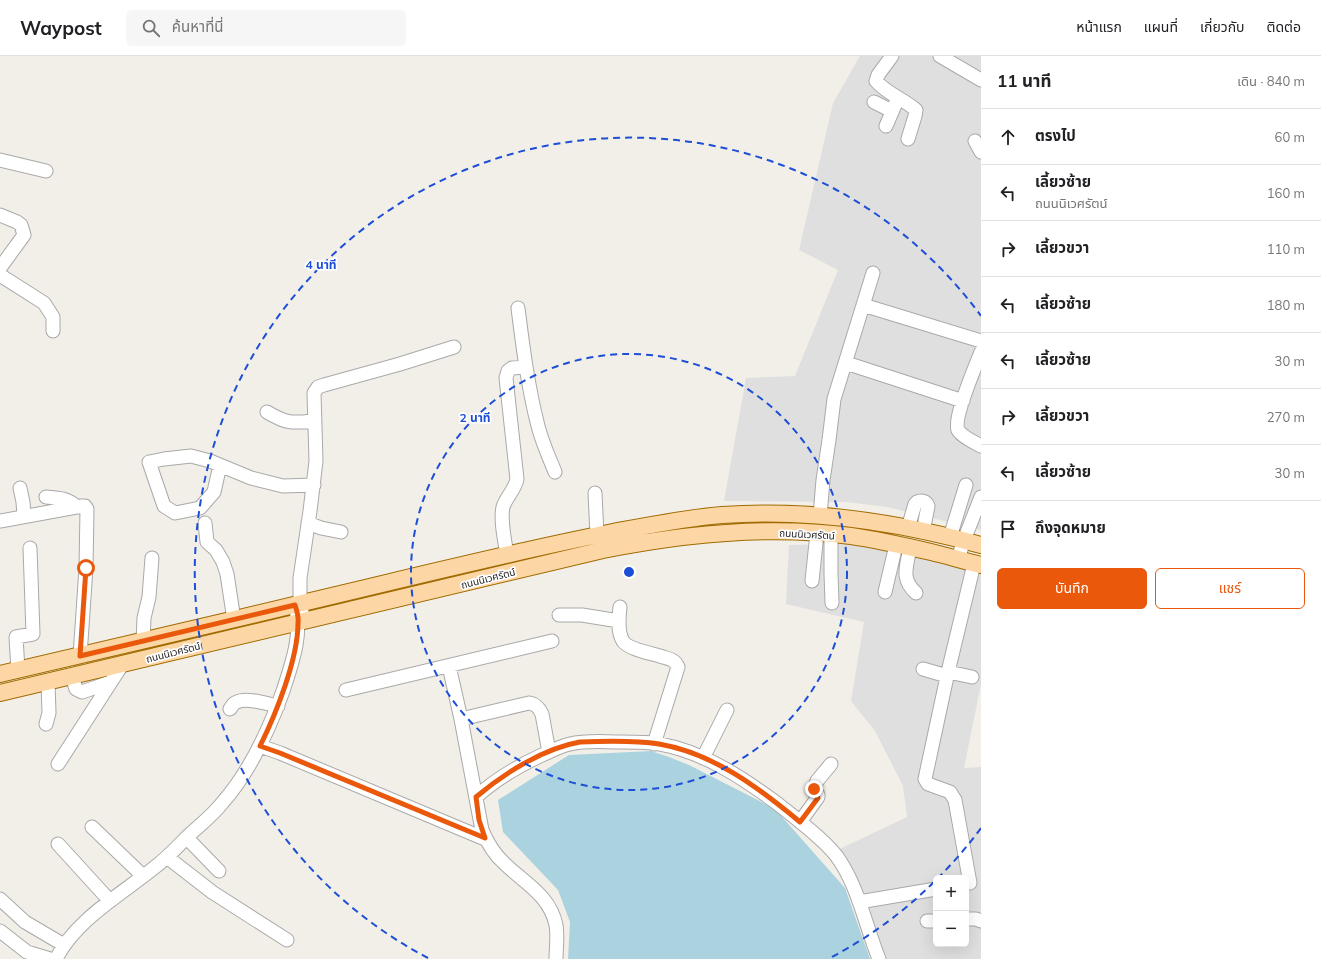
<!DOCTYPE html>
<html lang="th">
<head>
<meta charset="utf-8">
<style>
  body { margin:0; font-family:Mulish,"Noto Sans Thai",sans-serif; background:#f6f6f6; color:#202124 }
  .controls { position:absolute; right:12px; bottom:12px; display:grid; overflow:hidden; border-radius:6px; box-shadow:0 4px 16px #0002 }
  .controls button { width:36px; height:36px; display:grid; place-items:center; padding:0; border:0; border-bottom:1px solid #e0e0e0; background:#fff; color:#202124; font:20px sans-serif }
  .stop { position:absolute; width:12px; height:12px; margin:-9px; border:3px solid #ea580c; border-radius:50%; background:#fff }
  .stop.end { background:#ea580c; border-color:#fff; box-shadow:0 1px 4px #0008 }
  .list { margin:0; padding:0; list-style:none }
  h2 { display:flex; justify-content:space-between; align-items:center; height:52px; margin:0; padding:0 16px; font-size:17px }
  h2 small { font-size:13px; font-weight:400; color:#757577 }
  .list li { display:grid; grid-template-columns:26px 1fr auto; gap:12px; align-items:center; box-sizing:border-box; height:56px; padding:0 16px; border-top:1px solid #e0e0e0 }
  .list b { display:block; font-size:15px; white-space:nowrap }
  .list p { margin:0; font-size:13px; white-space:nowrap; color:#757577 }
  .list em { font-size:13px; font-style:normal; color:#757577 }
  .actions { display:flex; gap:8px; padding:12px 16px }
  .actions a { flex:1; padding:9px 0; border:1px solid #ea580c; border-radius:6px; text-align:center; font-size:14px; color:#ea580c }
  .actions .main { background:#ea580c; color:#fff }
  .icon { flex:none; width:22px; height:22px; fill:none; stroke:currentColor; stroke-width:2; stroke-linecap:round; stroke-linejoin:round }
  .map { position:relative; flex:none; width:981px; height:903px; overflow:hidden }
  header { display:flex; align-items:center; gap:24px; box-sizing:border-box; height:56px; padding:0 20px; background:#fff; border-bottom:1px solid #e0e0e0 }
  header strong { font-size:19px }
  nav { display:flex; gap:22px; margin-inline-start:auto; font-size:14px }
  .search { width:280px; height:36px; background:#f6f6f6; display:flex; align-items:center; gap:10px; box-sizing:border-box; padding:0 14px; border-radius:6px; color:#757577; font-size:15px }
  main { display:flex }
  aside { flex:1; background:#fff }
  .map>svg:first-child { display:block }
  .residential { fill:#e0dfdf; fill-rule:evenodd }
  .water { fill:#aad3df }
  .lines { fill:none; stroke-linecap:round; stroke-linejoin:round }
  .minor-casing { stroke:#a9a9a9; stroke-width:15 }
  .major-casing { stroke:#a06b00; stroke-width:18 }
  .minor { stroke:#fff; stroke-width:13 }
  .major { stroke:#fcd6a4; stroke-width:16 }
  .route { stroke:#ea580c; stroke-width:5 }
  .ring { fill:none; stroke:#1d4ed8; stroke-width:2; stroke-dasharray:7 5 }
  .labels { text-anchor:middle; stroke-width:3.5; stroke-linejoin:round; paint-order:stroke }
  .street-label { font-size:10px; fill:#222; stroke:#fff }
  .centre { fill:#1d4ed8; stroke:#fff; stroke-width:2 }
  .ring-label { font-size:12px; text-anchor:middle; font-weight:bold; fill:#1d4ed8; stroke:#fff; stroke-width:3.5; stroke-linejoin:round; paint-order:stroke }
</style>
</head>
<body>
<header>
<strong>Waypost</strong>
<div class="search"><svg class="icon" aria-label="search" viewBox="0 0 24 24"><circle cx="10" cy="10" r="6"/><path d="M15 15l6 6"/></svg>ค้นหาที่นี่</div>
<nav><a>หน้าแรก</a><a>แผนที่</a><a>เกี่ยวกับ</a><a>ติดต่อ</a></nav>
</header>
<main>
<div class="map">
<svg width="981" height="903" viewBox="0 0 981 903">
  <rect width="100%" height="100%" fill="#f2efe9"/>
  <path class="residential" d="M860,0H981V474L887,451L846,446L724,445L746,322L795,320L838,214L799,194L833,47Z
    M854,488L926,502L981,517V628L964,712L981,711V903H871L846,826L827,799L907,761L903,730L875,675L851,645L864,566L786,548L789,489ZM936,822H966V888H936Z"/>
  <path class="water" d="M651,695L669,701L689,709L775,753L845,832L870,903H568L570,866L558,834L503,776L498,744L569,699Z"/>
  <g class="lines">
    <defs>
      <path id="minor" d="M892,0L878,19L876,25C887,38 904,43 916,54L915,60L908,83
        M940,0L981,24
        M874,46L892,55
        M886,70L898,42
        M975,85L981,96
        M0,104L46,115
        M0,159L17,166L21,169L24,179L0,212
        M0,219L44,247L53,261V275
        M863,249L981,285
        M518,252C523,292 528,331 538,370C542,386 549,401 555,416
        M981,296C976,309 953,362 958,374C962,381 974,386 981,390
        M846,307L963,345
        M267,356C287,368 292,367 314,365
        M220,409L214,436L200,452L175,457L164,450L149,406L164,403L191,400L210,405L251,422L283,430L314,429
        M20,432L23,446L24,460
        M595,437L597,479
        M46,441C59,442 67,442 77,451
        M820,460L823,424L829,384L834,343L873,217
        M0,465L82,450H85L87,453L86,512L80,600
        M205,467L207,486L216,494L223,506L227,518L234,564
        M308,467L321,472L341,476
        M908,472L915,448L917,446C922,444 926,445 928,450L923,476
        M831,479V517L832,547
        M950,481L966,429
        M910,491C907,511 900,522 916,537
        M507,499C505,485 500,465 503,451C506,441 515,434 517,423L506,322L508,315L512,312L525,311
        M958,503L964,484L981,441
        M812,525L817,477
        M885,536L896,489
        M620,551C619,561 617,576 623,585C627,593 654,598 663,601C670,603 675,604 678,611L654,688
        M302,556L300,548V522L310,455L316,405L314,337L318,331L324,329L400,308L454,291
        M559,559H582L619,565
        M143,585L144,562L149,541L152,502
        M449,610L461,663L482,774C487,786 494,798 504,807C523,826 550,839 556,869C558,880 556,892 556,903
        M923,613L947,620
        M18,614L16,581L33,578L30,492
        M948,616L972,621
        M72,620L76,633L82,636L111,626
        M346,634L552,585
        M230,653C232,650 233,647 237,646C247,641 267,648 278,650
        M461,663L529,647C536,648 539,652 542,658L549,696
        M46,668L49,657L48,626
        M260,690L280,697L485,783
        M703,702L727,654
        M58,708L111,626L122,609
        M476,741C496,723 518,710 542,699C551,695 561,690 570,688C587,684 604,686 621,686C634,686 648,686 660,688C704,696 743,722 778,748C795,762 829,787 840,805C859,834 866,871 879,903
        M800,766L818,741V739L814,733L817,725L831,708
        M92,771L143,820
        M187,782L219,815
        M58,788L110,845
        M167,801L212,836L287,884
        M970,827L955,744L950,736L928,728L925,723L948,616L974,508
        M0,843L25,866L64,889
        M859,846L936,833
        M966,863H976L981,865
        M927,865H936
        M0,875L27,896L50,903
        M56,903C75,864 122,838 155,811C167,802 177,791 188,780C200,769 213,759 223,746C251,714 269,674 283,635C292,607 303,578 295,549"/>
      <path id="major" d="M0,618C127,588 255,559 382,528C457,510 532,492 608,477C646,470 684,462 722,459C809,453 898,466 981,489
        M0,637L603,494C683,478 770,469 851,480C878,484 905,490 931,496C948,500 964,505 981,509"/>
    </defs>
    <use href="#minor" class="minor-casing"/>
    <use href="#major" class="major-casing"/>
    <use href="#minor" class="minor"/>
    <use href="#major" class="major"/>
  </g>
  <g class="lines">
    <path class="route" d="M86,512L80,600L295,549C297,555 299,561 298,567C298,603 276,658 260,690L280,697L485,782L479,764L476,741C503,718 544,692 580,686C605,685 634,684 659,688C713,697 759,732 800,766L818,742L814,733"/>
  </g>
  <g class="ring">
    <circle cx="629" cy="516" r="218"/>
    <path d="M981 772A435 435 0 0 1 939 821M934 826A435 435 0 0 1 830 902M428 902A435 435 0 1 1 981 260"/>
  </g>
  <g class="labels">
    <g class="street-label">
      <text transform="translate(807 478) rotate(3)" y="4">ถนนนิเวศรัตน์</text>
      <text transform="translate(488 522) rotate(-14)" y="4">ถนนนิเวศรัตน์</text>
      <text transform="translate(173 596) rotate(-14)" y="4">ถนนนิเวศรัตน์</text>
    </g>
  </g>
  <circle cx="629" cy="516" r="6" class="centre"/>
  <g class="ring-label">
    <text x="321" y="213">4 นาที</text>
    <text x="475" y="366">2 นาที</text>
  </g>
</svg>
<div class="controls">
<button>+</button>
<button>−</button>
</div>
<div class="stop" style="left:86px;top:512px"></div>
<div class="stop end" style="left:814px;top:733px"></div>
</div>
<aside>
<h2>11 นาที<small>เดิน · 840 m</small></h2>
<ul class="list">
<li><svg class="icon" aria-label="ahead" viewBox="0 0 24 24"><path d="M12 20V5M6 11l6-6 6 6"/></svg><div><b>ตรงไป</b></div><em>60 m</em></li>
<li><svg class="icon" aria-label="left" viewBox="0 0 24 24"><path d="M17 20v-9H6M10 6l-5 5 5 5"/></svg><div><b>เลี้ยวซ้าย</b><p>ถนนนิเวศรัตน์</p></div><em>160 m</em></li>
<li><svg class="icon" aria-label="right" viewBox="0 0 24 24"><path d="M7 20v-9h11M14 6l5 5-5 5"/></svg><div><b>เลี้ยวขวา</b></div><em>110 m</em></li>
<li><svg class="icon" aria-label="left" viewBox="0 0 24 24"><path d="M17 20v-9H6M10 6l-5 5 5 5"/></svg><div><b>เลี้ยวซ้าย</b></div><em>180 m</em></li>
<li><svg class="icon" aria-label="left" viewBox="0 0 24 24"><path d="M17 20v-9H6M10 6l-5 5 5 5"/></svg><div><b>เลี้ยวซ้าย</b></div><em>30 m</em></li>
<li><svg class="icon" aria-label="right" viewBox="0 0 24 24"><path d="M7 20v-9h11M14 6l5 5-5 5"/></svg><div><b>เลี้ยวขวา</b></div><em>270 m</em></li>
<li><svg class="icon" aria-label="left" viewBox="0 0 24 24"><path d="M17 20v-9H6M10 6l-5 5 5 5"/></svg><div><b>เลี้ยวซ้าย</b></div><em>30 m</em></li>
<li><svg class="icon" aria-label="arrive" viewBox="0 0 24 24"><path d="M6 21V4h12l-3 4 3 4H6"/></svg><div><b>ถึงจุดหมาย</b></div></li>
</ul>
<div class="actions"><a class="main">บันทึก</a><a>แชร์</a></div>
</aside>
</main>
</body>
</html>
